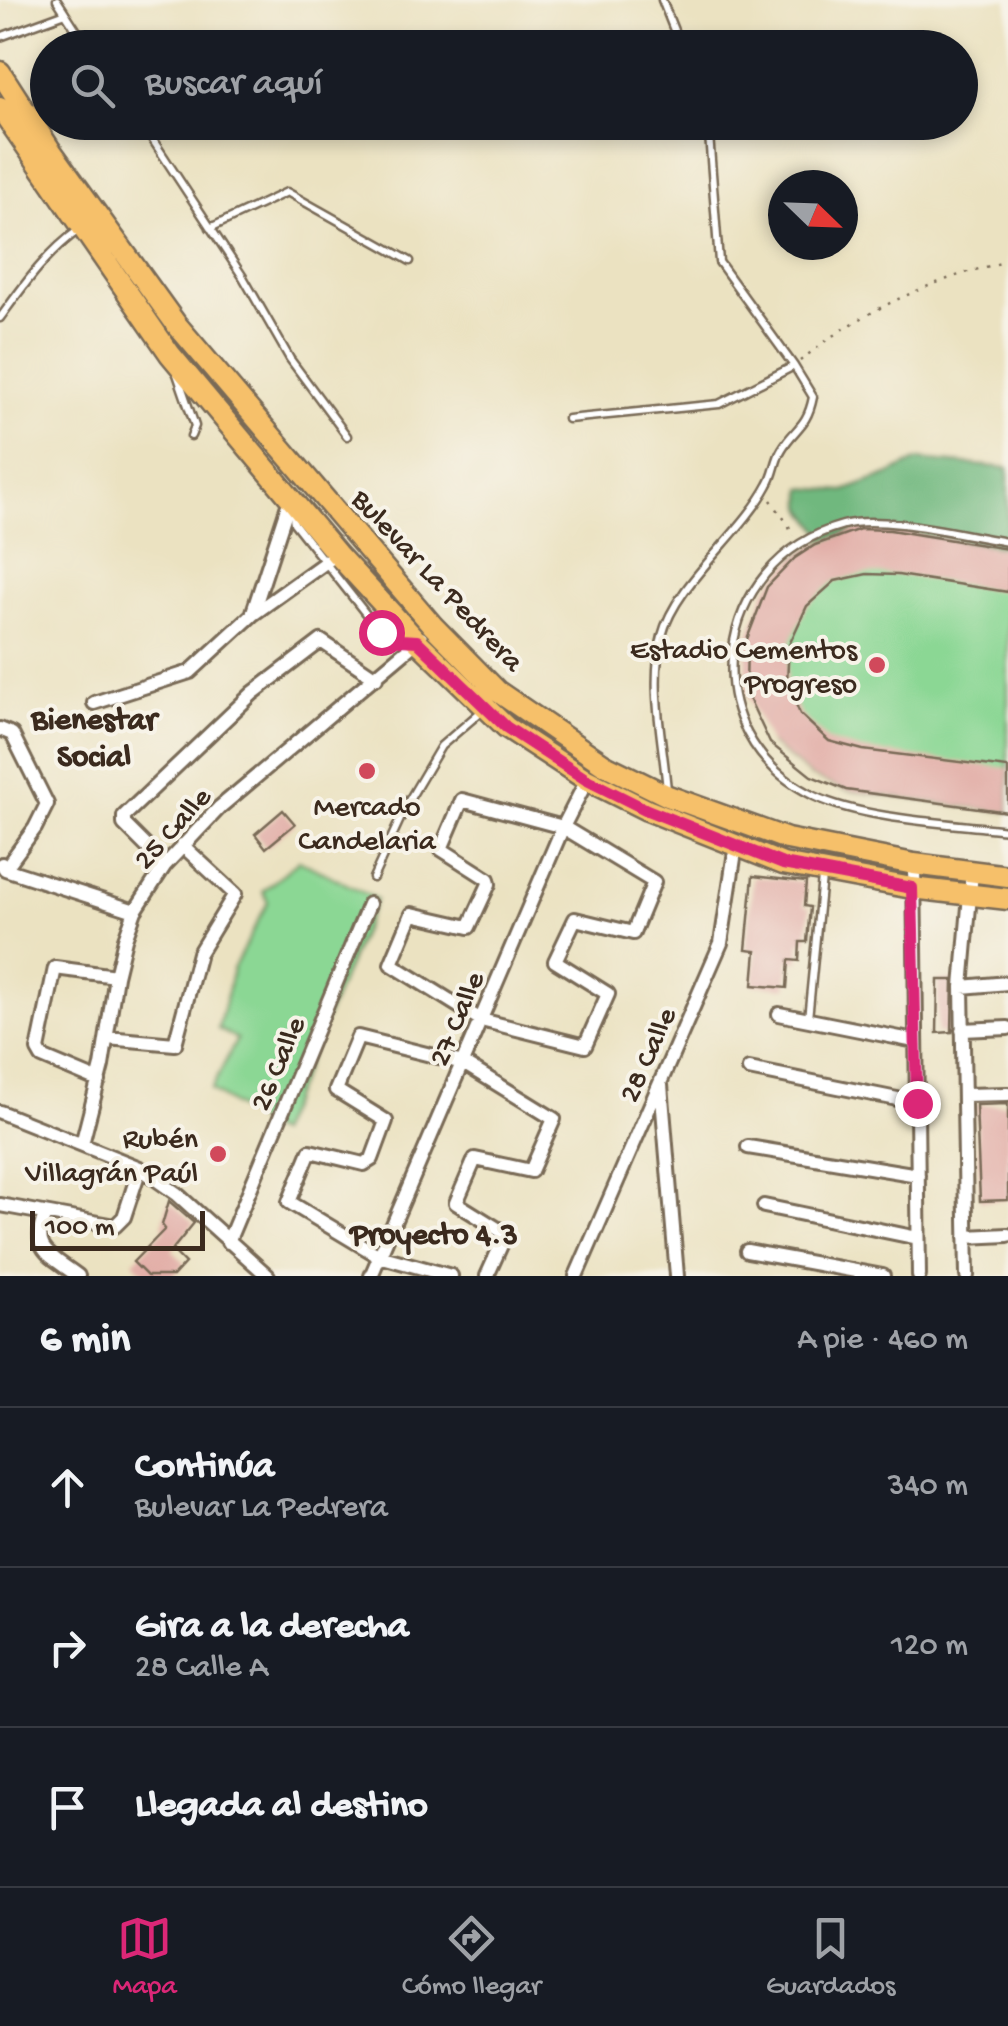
<!DOCTYPE html>
<html lang="es">
<head>
<meta charset="utf-8">
<style>
  body { margin:0; font-family:"Gochi Hand",sans-serif; background:#20242c; color:#f1f3f6 }
  .compass { position:absolute; left:768px; top:170px; width:90px; height:90px; border-radius:50%; background:#171b24; box-shadow:0 5px 15px #0003; rotate:113deg }
  .scale { position:absolute; left:30px; bottom:25px; width:175px; box-sizing:border-box; padding-left:10px; border:5px solid #3b2a1e; border-top:0; font-size:28px; line-height:35px; white-space:nowrap; color:#3b2a1e; -webkit-text-stroke:8px #f7f3e8; paint-order:stroke }
  .stop { position:absolute; width:30px; height:30px; margin:-22px; border:8px solid #db2777; border-radius:50%; background:#fff }
  .stop.end { background:#db2777; border-color:#fff; box-shadow:0 2px 10px #0008 }
  .list { margin:0; padding:0; list-style:none }
  h2 { display:flex; justify-content:space-between; align-items:center; height:130px; margin:0; padding:0 40px; font-size:42px }
  h2 small { font-size:32px; font-weight:400; color:#9ea1a6 }
  .list li { display:grid; grid-template-columns:65px 1fr auto; gap:30px; align-items:center; box-sizing:border-box; height:160px; padding:0 40px; border-top:2px solid #363941 }
  .list b { display:block; font-size:38px; white-space:nowrap }
  .list p { margin:0; font-size:32px; white-space:nowrap; color:#9ea1a6 }
  .list em { font-size:32px; font-style:normal; color:#9ea1a6 }
  .icon { flex:none; width:55px; height:55px; fill:none; stroke:currentColor; stroke-width:2; stroke-linecap:round; stroke-linejoin:round }
  .map { position:relative; flex:none; width:1008px; height:1276px; overflow:hidden }
  .search { position:absolute; background:#171b24; box-shadow:0 5px 15px #0003; left:30px; right:30px; top:30px; height:110px; display:flex; align-items:center; gap:25px; box-sizing:border-box; padding:0 35px; border-radius:55px; color:#9ea1a6; font-size:38px }
  .sheet { height:610px; background:#171b24 }
  nav { display:flex; justify-content:space-around; align-items:center; box-sizing:border-box; height:140px; border-top:2px solid #363941; background:#171b24; font-size:28px; color:#9ea1a6 }
  nav a { display:grid; justify-items:center; gap:5px }
  nav .on { color:#db2777 }
  .map>svg:first-child { display:block }
  .green { fill:#8bd794; stroke:#638059; stroke-width:2.5 }
  .forest { fill:#70b87e; stroke:#56714e; stroke-width:2.5 }
  .building { fill:#e2aea7 }
  .lines { fill:none; stroke-linecap:round; stroke-linejoin:round }
  .lane-casing { stroke:#796a57; stroke-width:11 }
  .street-casing { stroke:#796a57; stroke-width:18 }
  .primary-casing { stroke:#796a57; stroke-width:25 }
  .path { stroke:#796a57; stroke-width:2.5; stroke-dasharray:2.5 8; stroke-linecap:butt }
  .lane { stroke:#fff; stroke-width:6 }
  .street { stroke:#fff; stroke-width:12 }
  .primary { stroke:#f6c06b; stroke-width:20 }
  .route { stroke:#db2777; stroke-width:12 }
  .poi-dot { fill:#d1495b; stroke:#f7f3e8; stroke-width:4 }
  .labels { text-anchor:middle; stroke-width:8; stroke-linejoin:round; paint-order:stroke }
  .street-label { font-size:30px; fill:#3b2a1e; stroke:#f7f3e8 }
  .poi-label { font-size:30px; fill:#3b2a1e; stroke:#f7f3e8; text-anchor:end }
  .neighbourhood-label { font-size:32px; font-weight:bold; fill:#3b2a1e; stroke:#f7f3e8 }
</style>
</head>
<body>
<div class="map">
<svg width="1008" height="1276" viewBox="0 0 1008 1276">
  <rect width="100%" height="100%" fill="#f7f3e8"/>
  <filter id="ink" filterUnits="userSpaceOnUse"><feTurbulence type="fractalNoise" baseFrequency=".01" numOctaves="2"/><feDisplacementMap in="SourceGraphic" scale="20" xChannelSelector="R" yChannelSelector="G"/><feConvolveMatrix kernelMatrix="1 2 1 2 8 2 1 2 1" color-interpolation-filters="sRGB"/></filter>
  <filter id="wash" filterUnits="userSpaceOnUse"><feTurbulence type="fractalNoise" baseFrequency=".0048" numOctaves="4" result="noise"/><feDisplacementMap in="SourceGraphic" scale="40" xChannelSelector="R" yChannelSelector="G"/><feGaussianBlur stdDeviation="2.25" result="paint"/><feColorMatrix in="noise" values="0 0 0 0 0 0 0 0 0 0 0 0 0 0 0 0 0 1.4 0 .05"/><feComposite in="paint" operator="in"/></filter>
  <g filter="url(#wash)">
    <rect width="100%" height="100%" fill="#ebe2c1"/>
    <path class="green" d="M868,527L1008,547V812L846,790L811,776L770,743L795,558L825,538Z
      M299,860L376,899L277,1134L211,1090L237,1039L218,1029L233,969L268,902L263,891Z"/>
    <path class="forest" d="M918,460L1008,468V547L868,527L825,538L803,507V488L844,491L888,475Z"/>
    <g id="blocks">
      <path class="building" d="M860,529L890,530L1008,549V592L898,575L867,574L835,581L807,606L789,645L787,682L800,714L829,741L863,750L1008,768V812L846,790L811,776L770,743L746,692L747,639L767,587L795,558L815,545Z
        M283,810L295,824L266,848L255,834Z
        M753,876L806,882L804,906L810,907L807,942H800L799,961L789,960L787,988L753,985L756,951L746,950Z
        M938,980H953L952,1032L937,1033Z
        M1008,1104V1200L980,1201L976,1105Z
        M169,1201L194,1223L172,1250L185,1263L173,1276H147L133,1262L165,1229L162,1225Z"/>
    </g>
  </g>
  <g filter="url(#ink)">
    <use href="#blocks" fill-opacity="0" stroke="#796a57" stroke-width="2.5"/>
    <g class="lines">
      <defs>
        <path id="lane" d="M57,0L88,48
          M662,0L681,48
          M0,37L63,14
          M141,122L243,277L290,359L347,436
          M210,228L287,192L410,261
          M0,318C24,285 46,253 80,229
          M177,374L195,426L191,436
          M568,419L719,404L794,366L719,262L708,122
          M292,510L294,523L381,633L409,641
          M1008,542C967,536 881,514 843,525C712,561 689,736 814,796C865,820 951,823 1008,830
          M667,790C663,741 649,684 662,636C675,584 742,534 768,485C775,474 775,460 782,449C794,428 807,428 813,397L794,366
          M373,878L408,802L441,746L484,709
          M808,1019L822,877"/>
        <path id="street" d="M252,615L290,499
          M94,703L190,672L252,615L337,554
          M0,729L12,734L47,804L35,828L5,869
          M462,800L563,827L654,882L633,933L575,919L555,961L608,994L585,1046L481,1020L391,964L412,914L469,927L489,884L488,879L441,849Z
          M2,864L5,869L135,911
          M914,864L919,1276
          M165,865L124,824V816L253,693L321,641L376,678
          M962,987L1008,983
          M779,1014L915,1041
          M962,1030L1008,1028
          M107,1038L175,1044L199,953L235,894L182,845
          M749,1069L917,1103
          M99,1081L42,1057L38,1050L55,968L116,976
          M661,1085L677,1276
          M964,1095L1008,1094
          M0,1112L140,1168L177,1194L268,1276
          M82,1144L102,1066L116,976L125,939L135,911L165,865L220,807L421,638
          M748,1147L918,1175
          M0,1205L115,1226L124,1217L140,1168
          M764,1206L918,1238
          M45,1215C30,1251 52,1256 78,1276
          M966,1237L1008,1235
          M228,1242L369,904
          M747,1251L883,1276
          M371,1276L563,827L587,780
          M451,1276L379,1256L289,1202L310,1151L364,1164L372,1159L386,1121L336,1090L358,1037L463,1063L554,1119L531,1171L475,1159L456,1203L506,1234L487,1276
          M576,1276L721,943L736,845
          M967,1276L962,987L972,872"/>
        <path id="primary" d="M0,72L49,148L176,324L433,626L497,691L605,765L668,796L787,839L914,864L1008,876
          M0,108L170,354L337,554L417,641L506,727L587,780L647,810L783,864L912,888L1008,899"/>
      </defs>
      <use href="#lane" class="lane-casing"/>
      <use href="#street" class="street-casing"/>
      <use href="#primary" class="primary-casing"/>
      <path class="path" d="M800,361C864,309 929,281 1008,261
        M771,500L789,526L792,536"/>
      <use href="#lane" class="lane"/>
      <use href="#street" class="street"/>
      <use href="#primary" class="primary"/>
    </g>
  </g>
  <g class="lines" filter="url(#ink)">
    <path class="route" d="M381,632L400,640L417,641L506,727L587,780L647,810L783,864L912,888L917,1103"/>
  </g>
  <g class="poi-dot">
    <circle cx="877" cy="665" r="10"/>
    <circle cx="367" cy="771" r="10"/>
    <circle cx="218" cy="1154" r="10"/>
  </g>
  <g class="labels">
    <g class="street-label">
      <text transform="translate(439 579) rotate(47)" y="10">Bulevar La Pedrera</text>
      <text transform="translate(171 827) rotate(-48)" y="10">25 Calle</text>
      <text transform="translate(455 1018) rotate(-67)" y="10">27 Calle</text>
      <text transform="translate(646 1054) rotate(-66)" y="10">28 Calle</text>
      <text transform="translate(276 1063) rotate(-67)" y="10">26 Calle</text>
    </g>
    <g class="poi-label">
      <text x="857" y="658">Estadio Cementos<tspan x="857" dy="34">Progreso</tspan></text>
      <text x="367" y="815" text-anchor="middle">Mercado<tspan x="367" dy="34">Candelaria</tspan></text>
      <text x="198" y="1147">Rubén<tspan x="198" dy="34">Villagrán Paúl</tspan></text>
    </g>
    <g class="neighbourhood-label">
      <text x="94" y="728">Bienestar<tspan x="94" dy="37">Social</tspan></text>
      <text x="434" y="1243">Proyecto 4.3</text>
    </g>
  </g>
</svg>
<svg class="compass" viewBox="-18 -18 36 36"><path d="M0-13l5 13h-10z" fill="#e53935"/><path d="M0 13l5-13h-10z" fill="#9ea1a6"/></svg>
<div class="scale">100 m</div>
<div class="stop" style="left:381px;top:632px"></div>
<div class="stop end" style="left:917px;top:1103px"></div>
<div class="search"><svg class="icon" aria-label="search" viewBox="0 0 24 24"><circle cx="10" cy="10" r="6"/><path d="M15 15l6 6"/></svg>Buscar aquí</div>
</div>
<section class="sheet">
<h2>6 min<small>A pie · 460 m</small></h2>
<ul class="list">
<li><svg class="icon" aria-label="ahead" viewBox="0 0 24 24"><path d="M12 20V5M6 11l6-6 6 6"/></svg><div><b>Continúa</b><p>Bulevar La Pedrera</p></div><em>340 m</em></li>
<li><svg class="icon" aria-label="right" viewBox="0 0 24 24"><path d="M7 20v-9h11M14 6l5 5-5 5"/></svg><div><b>Gira a la derecha</b><p>28 Calle A</p></div><em>120 m</em></li>
<li><svg class="icon" aria-label="arrive" viewBox="0 0 24 24"><path d="M6 21V4h12l-3 4 3 4H6"/></svg><div><b>Llegada al destino</b></div></li>
</ul>
</section>
<nav>
<a class="on"><svg class="icon" aria-label="map" viewBox="0 0 24 24"><path d="M3 6l6-2 6 2 6-2v14l-6 2-6-2-6 2zM9 4v14M15 6v14"/></svg>Mapa</a>
<a><svg class="icon" aria-label="directions" viewBox="0 0 24 24"><path d="M12 3l9 9-9 9-9-9zM9 14v-3h6M13 9l2 2-2 2"/></svg>Cómo llegar</a>
<a><svg class="icon" aria-label="saved" viewBox="0 0 24 24"><path d="M7 4h10v16l-5-4-5 4z"/></svg>Guardados</a>
</nav>
</body>
</html>
